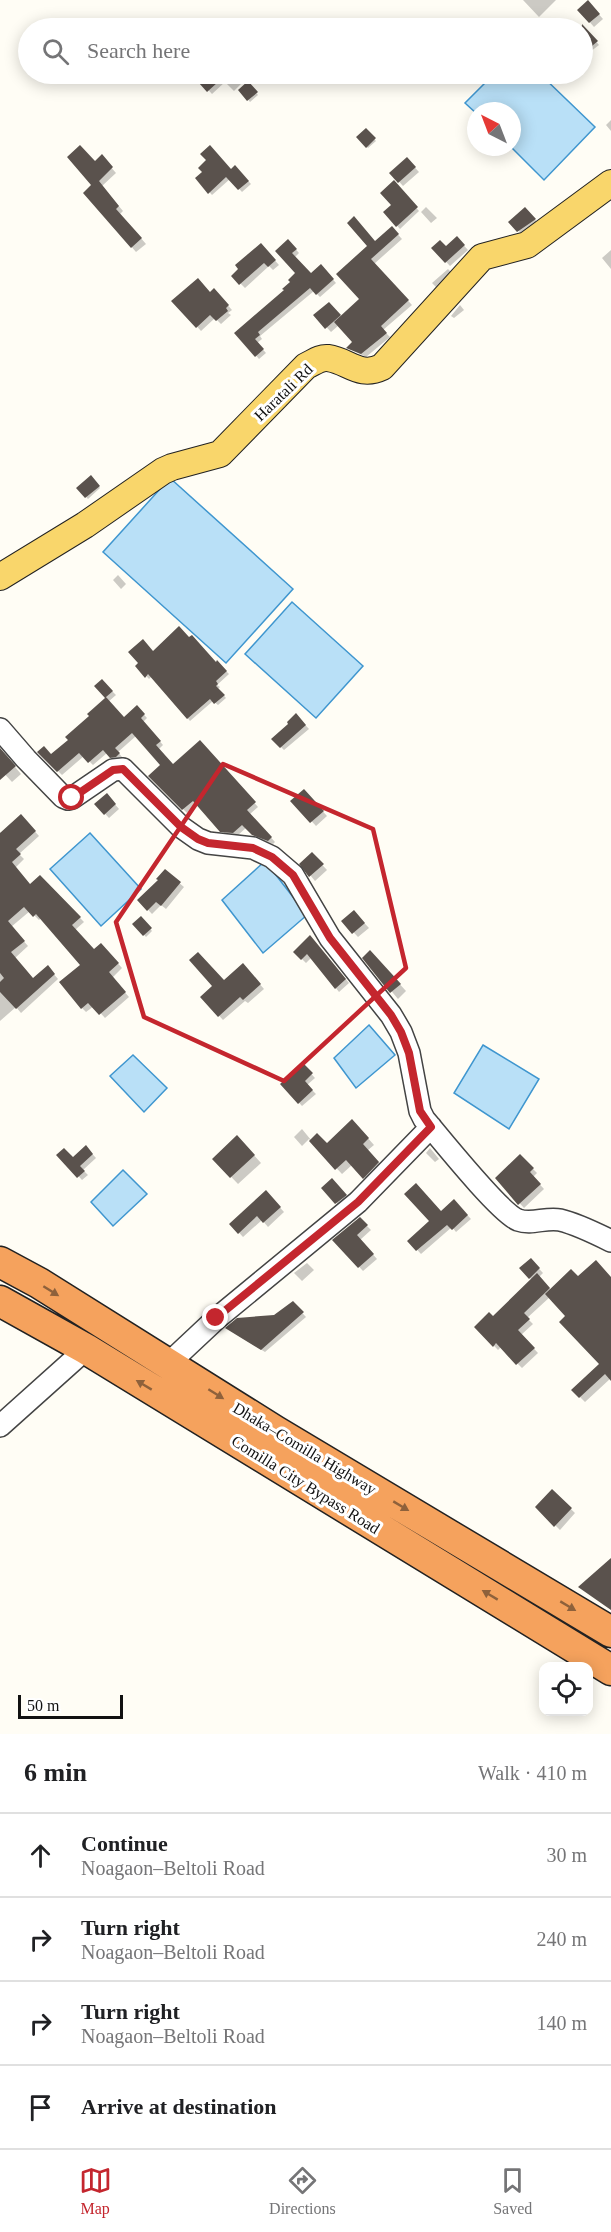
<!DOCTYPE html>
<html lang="en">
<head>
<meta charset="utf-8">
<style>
  body { margin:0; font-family:"Times New Roman",serif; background:#f2f2f2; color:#202124 }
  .controls { position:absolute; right:18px; bottom:18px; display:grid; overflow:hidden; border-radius:12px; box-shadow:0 3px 15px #0003 }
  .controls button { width:54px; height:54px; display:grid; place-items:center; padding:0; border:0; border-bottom:2px solid #e0e0e0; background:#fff; color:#202124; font:30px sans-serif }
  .compass { position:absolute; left:467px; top:102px; width:54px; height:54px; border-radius:50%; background:#fff; box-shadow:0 3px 15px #0003; rotate:318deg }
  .scale { position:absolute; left:18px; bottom:15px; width:105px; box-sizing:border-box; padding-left:6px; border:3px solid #111; border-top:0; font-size:16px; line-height:21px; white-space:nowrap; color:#111; -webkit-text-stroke:4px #fff; paint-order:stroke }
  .stop { position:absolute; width:18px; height:18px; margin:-14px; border:4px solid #c4262e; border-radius:50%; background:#fff }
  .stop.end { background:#c4262e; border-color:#fff; box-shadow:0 2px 6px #0008 }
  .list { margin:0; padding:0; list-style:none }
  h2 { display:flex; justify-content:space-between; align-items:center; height:78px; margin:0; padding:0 24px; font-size:26px }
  h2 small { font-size:20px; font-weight:400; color:#757577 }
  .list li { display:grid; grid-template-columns:39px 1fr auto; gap:18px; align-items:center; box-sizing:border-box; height:84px; padding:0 24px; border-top:2px solid #e0e0e0 }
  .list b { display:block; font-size:22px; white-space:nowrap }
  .list p { margin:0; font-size:20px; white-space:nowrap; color:#757577 }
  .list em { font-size:20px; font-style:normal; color:#757577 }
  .icon { flex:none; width:33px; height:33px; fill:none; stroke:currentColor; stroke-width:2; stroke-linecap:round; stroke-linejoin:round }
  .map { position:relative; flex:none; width:611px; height:1734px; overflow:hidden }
  .search { position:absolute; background:#fff; box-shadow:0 3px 15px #0003; left:18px; right:18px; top:18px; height:66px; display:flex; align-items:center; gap:15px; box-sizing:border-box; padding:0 21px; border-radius:33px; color:#757577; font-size:22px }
  .sheet { height:414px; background:#fff }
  nav { display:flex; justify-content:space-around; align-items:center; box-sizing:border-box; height:84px; border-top:2px solid #e0e0e0; background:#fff; font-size:16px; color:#757577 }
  nav a { display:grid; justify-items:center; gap:3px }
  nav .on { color:#c4262e }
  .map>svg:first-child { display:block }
  .water { fill:#b9e0f7; stroke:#3f96cf; stroke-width:1.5 }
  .shadow { fill:#0003 }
  .building { fill:#5a524d }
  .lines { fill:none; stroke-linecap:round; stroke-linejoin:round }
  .minor-casing { stroke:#444; stroke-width:24 }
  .major-casing { stroke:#222; stroke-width:28 }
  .highway-casing { stroke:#222; stroke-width:33 }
  .minor { stroke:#fff; stroke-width:21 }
  .major { stroke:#f9d66b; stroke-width:26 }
  .highway { stroke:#f5a25d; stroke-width:30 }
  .oneway { fill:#8e613b }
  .route { stroke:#c4262e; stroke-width:8 }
  .marked { fill:none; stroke:#c4262e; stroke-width:4.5; stroke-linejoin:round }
  .labels { text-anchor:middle; stroke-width:6; stroke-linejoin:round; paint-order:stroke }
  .street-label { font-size:16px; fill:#111; stroke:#fff }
</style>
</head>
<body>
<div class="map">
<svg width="611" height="1734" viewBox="0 0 611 1734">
  <rect width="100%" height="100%" fill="#fffdf5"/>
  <path class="water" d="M494,74H540L595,127L544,180L511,147L512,111H476V113L465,103Z
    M170,478L293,589L226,663L103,552Z
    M292,602L363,666L316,718L245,654Z
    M90,833L141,889L101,926L50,869Z
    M265,861L307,915L263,953L222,900Z
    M369,1025L395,1055L356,1088L334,1058Z
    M483,1045L539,1079L509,1129L454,1093Z
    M133,1055L167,1088L144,1112L110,1076Z
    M123,1170L147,1194L113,1226L91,1202Z"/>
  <path class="shadow" d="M523,0H556L539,17Z
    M588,2L603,19L594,27L579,10Z
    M582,25L599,45L582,58V28H578Z
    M194,74H234L242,83L234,91L225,82L212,94Z
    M248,83L258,95L250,102L240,90Z
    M611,120V131L606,125Z
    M366,130L376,141L368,148L358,137Z
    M102,157L116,173L102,186L123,211L120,214L146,244L136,252L85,193L94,185L95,163Z
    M407,159L419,172L403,186L391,173Z
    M208,161L231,170L235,167L251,184L242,192L230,179L212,195L197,178L204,172Z
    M394,182L419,211L400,229L385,212L393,205Z
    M426,207L437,218L431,223L421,212Z
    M525,209L539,224L523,235L510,222Z
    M392,228L402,239L374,264L412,305L383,330L390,337L366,357L348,348L354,342L339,325L331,332L316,316L329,304L341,317L361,299L338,274Z
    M457,238L468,250L450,266L433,248H446Z
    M288,241L299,253L295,257L311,275L321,266L336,283L320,297L314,291L260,336L262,339L257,343L266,353L259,359L236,333L286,291L297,274Z
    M261,245L279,265L273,270L269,266L245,288L233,276Z
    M611,250V269L602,258Z
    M448,269L454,275L439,290L432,283Z
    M218,294L232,310L228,313L231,315L221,324L215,318L201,331L174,301Z
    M460,305L464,310L454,318L451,316Z
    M91,477L100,488L88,499L78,488Z
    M118,575L126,584L121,589L113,580Z
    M153,653L216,664L217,662L229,674L217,685L220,687L218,689L226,698L218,705L213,701L190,721L152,676L149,679L137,666Z
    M102,681L116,695L108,702L124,719L137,707L147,718L143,722L163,745L159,749L173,766L200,742L258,807L250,814L275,842L273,844L257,838L247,827L237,836L226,835L197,804L187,813L150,776L162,765L136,736L118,752L122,757L115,761L107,753L93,765L84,756L62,775L39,752L51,756L70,740L91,716L107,698L96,686Z
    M296,715L309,729L284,750L273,739L290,724Z
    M0,749L21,774L12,782L0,769Z
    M304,791L327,816L316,826L293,801Z
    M107,795L119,809L109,818L96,804Z
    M21,816L39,836L19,854L24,859L15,868L31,886L40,877L84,922L75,930L94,951L105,949L122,968L112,978L129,997L105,1018L94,1006L86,1012L82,1008V966L41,918L39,920L30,911L11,927L28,946L15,958L33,979L52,972L58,979L21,1013L16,1007L0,1021V832L1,833Z
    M312,854L327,870L315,881L301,864Z
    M165,871L184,887L166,909L161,905L152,914L139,900L160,880Z
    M354,912L369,928L358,937L343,921Z
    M141,918L152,931L146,937L134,924Z
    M314,941L349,983L339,992L312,957L306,963L295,952Z
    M364,958L377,959L406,991L398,999Z
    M243,965L264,989L248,1003L245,1001L223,1020L202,997L224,982Z
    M303,1065L315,1078L307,1085L316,1094L302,1106L282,1084Z
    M358,1127L374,1145L368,1150L384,1168L370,1183L352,1165L342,1174L309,1139L302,1146L294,1137L302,1129L311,1140L327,1145Z
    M244,1144L261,1163L238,1184L214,1159Z
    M86,1147L96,1158L83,1170L88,1175L82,1180L59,1155L73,1159Z
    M430,1148L439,1159L435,1162L426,1153Z
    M520,1156L537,1173L533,1177L544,1189L524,1208L497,1178Z
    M332,1180L350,1200L341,1208L323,1188Z
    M266,1192L284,1212L268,1227L262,1220L243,1237L231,1224Z
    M454,1201L471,1219L456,1232L452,1227L421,1254L409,1241Z
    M360,1219L371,1230L360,1240L377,1259L363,1271L334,1240Z
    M531,1260L543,1273L539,1277L551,1290L578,1278L611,1284V1378L585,1402L573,1390L601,1364L567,1316L550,1297L527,1318L533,1324L521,1335L538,1353L522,1368L501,1347L498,1350L476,1327L493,1318L532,1280L521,1269Z
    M307,1263L314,1270L302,1281L294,1273Z
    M293,1303L306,1317L265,1352L231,1331L274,1316Z
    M552,1491L575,1513L560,1530L537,1507Z"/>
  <path class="building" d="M588,0L600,14L589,23L577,10Z
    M582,24L598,41L587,50L582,44Z
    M191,74H210L218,82L207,92Z
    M248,81L258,92L247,101L238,90Z
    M366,128L376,138L366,148L356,137Z
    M80,145L95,161L102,154L113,167L99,181L119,206L116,209L142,238L131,248L83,193L91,185L67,157Z
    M210,145L231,169L235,165L249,181L238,190L226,177L208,194L195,178L202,172L198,168L206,160L200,154Z
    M407,157L416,167L398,183L389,173Z
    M394,180L418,207L396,227L383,212L391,205L380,193Z
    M525,207L536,219L517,232L508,222Z
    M354,216L375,241L392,226L399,234L371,259L409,300L381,326L387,333L361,354L346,348L352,342L334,322L359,299L336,274L367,246L347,223Z
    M457,236L465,245L445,263L431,248L440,240L446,246Z
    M288,239L297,249L292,253L311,273L321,264L334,279L316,295L310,288L258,332L260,335L255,339L264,349L255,357L234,333L284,290L282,289L290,282L288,280L295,273L275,251Z
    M261,243L276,260L268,267L264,263L239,285L231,276L238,269L235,265Z
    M198,278L210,292L214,288L229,305L226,308L228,311L216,321L210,315L196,328L171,301Z
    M329,302L341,315L325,329L313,315Z
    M91,475L100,486L85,498L76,488Z
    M179,626L189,637L192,635L216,662L217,660L227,671L216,681L218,684L216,686L225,695L214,704L210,699L187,719L148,674L145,678L135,666L138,663L128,652L143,639L153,651Z
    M102,679L113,691L106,697L124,717L137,705L145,714L141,718L161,741L156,745L173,764L200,740L256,802L247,810L272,837L268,841L252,835L242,825L233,833L220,832L193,801L182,810L148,776L160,765L132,733L115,748L120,753L116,757L110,758L103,750L88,763L79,753L57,772L37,752L44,746L51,754L68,740L65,737L89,716L87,714L105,698L94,686Z
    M296,713L306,725L280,748L271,739L288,724L287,722Z
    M0,748L16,766L0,780Z
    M304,789L324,811L310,823L290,801Z
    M107,793L116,804L104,815L94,804Z
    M21,814L36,831L16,849L21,854L12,862L30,884L40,875L81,917L72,925L94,949L101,943L119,963L109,972L126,992L99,1015L88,1003L81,1009L59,982L80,965L36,914L33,917L24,907L8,921L25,941L11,952L33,978L48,965L55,974L16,1009L0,992V982L4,978L0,973V833Z
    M312,852L324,864L309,877L299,864Z
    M165,869L181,882L161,906L156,902L147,911L137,900L158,880L156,879Z
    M354,910L365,923L352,934L341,921Z
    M141,916L152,928L143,936L132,924Z
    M310,935L346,979L335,989L307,954L301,960L293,952Z
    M370,950L401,984L390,993L362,958Z
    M198,952L224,980L243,963L261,984L243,1000L240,997L218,1017L200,997L212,986L189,960Z
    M303,1063L313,1073L305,1081L313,1090L298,1104L280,1084Z
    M352,1119L369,1138L363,1144L379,1162L363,1179L346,1160L335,1170L309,1141L317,1133L327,1143Z
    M237,1135L255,1155L230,1178L212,1159Z
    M86,1145L93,1154L80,1166L85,1171L77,1178L56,1155L64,1148L73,1157Z
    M520,1154L534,1168L530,1172L541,1184L518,1205L495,1178Z
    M332,1178L347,1195L335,1204L321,1188Z
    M416,1183L441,1211L454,1199L468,1215L452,1230L447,1225L416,1251L407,1241L429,1221L404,1194Z
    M266,1190L281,1207L263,1223L257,1216L238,1234L229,1224Z
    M360,1217L368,1225L357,1235L374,1254L358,1268L332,1240Z
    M531,1258L540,1268L529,1279L519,1268Z
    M596,1260L611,1277V1381L605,1374L579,1398L571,1390L599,1364L559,1322L565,1316L545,1294L571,1269L578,1276Z
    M537,1273L550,1288L524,1313L530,1319L518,1330L535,1348L516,1365L496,1343L493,1347L474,1327L489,1312L493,1316Z
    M293,1301L304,1312L261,1350L225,1328L237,1318L274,1315Z
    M552,1489L572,1508L554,1527L535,1507Z
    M611,1558V1610L578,1587Z"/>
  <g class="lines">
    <defs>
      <path id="minor" d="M0,729L26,759L63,797L68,799L72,798L113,770L123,769L181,827L198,839L208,843L253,848L272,857L293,875L330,938L391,1015L401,1032L409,1053L420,1111L424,1119C440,1138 500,1213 518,1220C532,1225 546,1217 560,1220C577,1224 595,1233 611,1241
        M168,1364L216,1319L358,1202L431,1127
        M0,1426L86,1349"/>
      <path id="major" d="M0,577L85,525L163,471L172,467L220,454L306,366C313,363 320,357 328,358C349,361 359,378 382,367L482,257L527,245L611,183"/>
      <path id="highway" d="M0,1262L39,1283L275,1431L611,1632
        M0,1301L86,1349L611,1670"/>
    </defs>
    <use href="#minor" class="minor-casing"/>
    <use href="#major" class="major-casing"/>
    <use href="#highway" class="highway-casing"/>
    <use href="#minor" class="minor"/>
    <use href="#major" class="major"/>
    <use href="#highway" class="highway"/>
  </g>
  <defs><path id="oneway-solid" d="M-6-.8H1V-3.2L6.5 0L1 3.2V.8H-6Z" transform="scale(1.5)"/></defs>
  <g class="oneway">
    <use href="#oneway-solid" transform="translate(51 1291) rotate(32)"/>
    <use href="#oneway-solid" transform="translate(144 1385) rotate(-149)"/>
    <use href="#oneway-solid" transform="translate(216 1394) rotate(32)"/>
    <use href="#oneway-solid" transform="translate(401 1506) rotate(31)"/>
    <use href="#oneway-solid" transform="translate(490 1595) rotate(-149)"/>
    <use href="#oneway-solid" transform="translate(568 1606) rotate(31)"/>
  </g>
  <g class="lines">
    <path class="route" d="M72,798L113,770L123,769L181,827L198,839L208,843L253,848L272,857L293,875L330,938L391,1015L401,1032L409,1053L420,1111L431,1127L358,1202L216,1318"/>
  </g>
  <path class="marked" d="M223,764L373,829L406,968L284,1081L144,1017L116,922Z"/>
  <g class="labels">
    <g class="street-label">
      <text transform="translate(283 392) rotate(-44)" y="6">Haratali Rd</text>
      <text transform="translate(305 1448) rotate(31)" y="6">Dhaka–Comilla Highway</text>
      <text transform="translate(306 1484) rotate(32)" y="6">Comilla City Bypass Road</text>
    </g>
  </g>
</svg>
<div class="controls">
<button><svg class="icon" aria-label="locate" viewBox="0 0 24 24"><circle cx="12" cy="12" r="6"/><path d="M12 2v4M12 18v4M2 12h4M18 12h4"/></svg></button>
</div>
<svg class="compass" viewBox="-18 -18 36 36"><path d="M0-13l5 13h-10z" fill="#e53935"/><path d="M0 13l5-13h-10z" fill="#757577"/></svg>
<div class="scale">50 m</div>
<div class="stop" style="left:72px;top:798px"></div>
<div class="stop end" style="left:216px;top:1318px"></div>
<div class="search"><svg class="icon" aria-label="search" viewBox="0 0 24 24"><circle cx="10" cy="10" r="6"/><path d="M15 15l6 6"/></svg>Search here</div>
</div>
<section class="sheet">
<h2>6 min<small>Walk · 410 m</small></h2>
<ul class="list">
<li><svg class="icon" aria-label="ahead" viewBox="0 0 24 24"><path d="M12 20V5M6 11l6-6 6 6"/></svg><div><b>Continue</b><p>Noagaon–Beltoli Road</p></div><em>30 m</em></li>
<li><svg class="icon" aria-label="right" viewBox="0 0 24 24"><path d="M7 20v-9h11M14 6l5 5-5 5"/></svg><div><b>Turn right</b><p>Noagaon–Beltoli Road</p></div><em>240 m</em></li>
<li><svg class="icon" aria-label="right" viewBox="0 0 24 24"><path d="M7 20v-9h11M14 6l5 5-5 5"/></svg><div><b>Turn right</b><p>Noagaon–Beltoli Road</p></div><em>140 m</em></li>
<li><svg class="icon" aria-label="arrive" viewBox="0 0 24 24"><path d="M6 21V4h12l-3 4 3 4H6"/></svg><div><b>Arrive at destination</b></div></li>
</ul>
</section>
<nav>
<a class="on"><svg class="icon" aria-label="map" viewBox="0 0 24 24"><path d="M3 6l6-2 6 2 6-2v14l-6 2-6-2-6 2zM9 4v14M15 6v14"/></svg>Map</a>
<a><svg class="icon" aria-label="directions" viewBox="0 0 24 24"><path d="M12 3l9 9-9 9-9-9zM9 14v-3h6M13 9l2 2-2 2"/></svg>Directions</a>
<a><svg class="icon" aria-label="saved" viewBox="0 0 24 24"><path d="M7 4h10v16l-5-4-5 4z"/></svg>Saved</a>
</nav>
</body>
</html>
